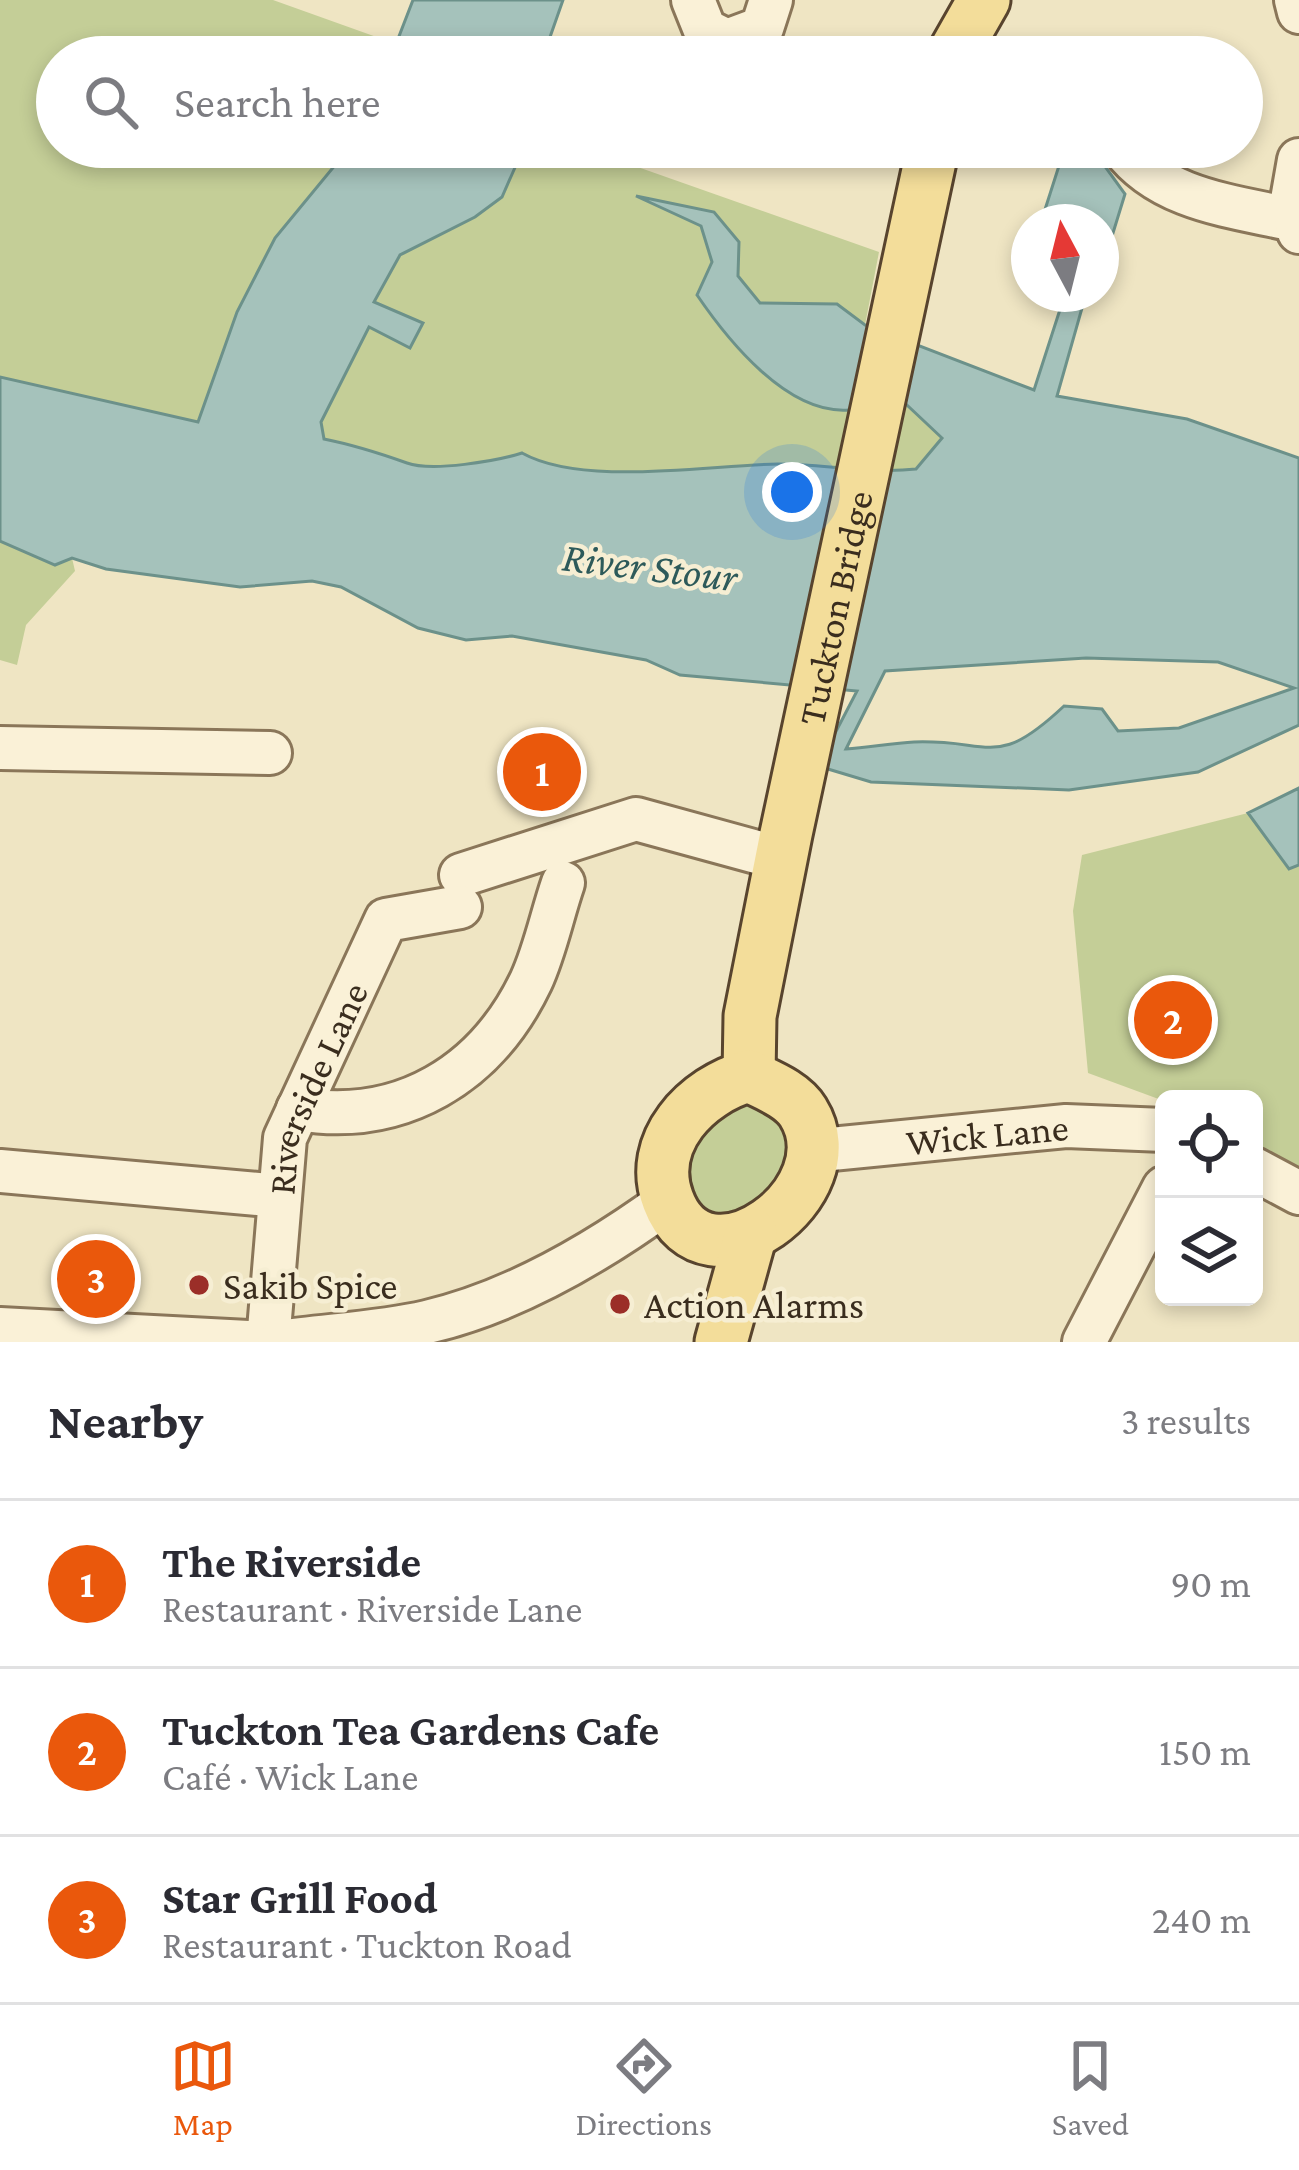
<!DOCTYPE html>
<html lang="en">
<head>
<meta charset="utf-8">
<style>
  body { margin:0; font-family:"Crimson Pro",serif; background:#f7f7f7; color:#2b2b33 }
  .controls { position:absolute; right:36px; bottom:36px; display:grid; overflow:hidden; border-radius:18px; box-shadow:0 6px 18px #0003 }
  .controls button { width:108px; height:108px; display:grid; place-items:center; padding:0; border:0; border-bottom:3px solid #e1e1e2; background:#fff; color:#2b2b33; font:60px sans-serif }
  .compass { position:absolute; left:1011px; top:204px; width:108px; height:108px; border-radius:50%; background:#fff; box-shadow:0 6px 18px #0003; rotate:353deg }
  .you { position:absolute; left:792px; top:492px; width:42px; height:42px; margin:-30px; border:9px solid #fff; border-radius:50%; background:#1a73e8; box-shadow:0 0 0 18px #1a73e833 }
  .badge { display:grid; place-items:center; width:78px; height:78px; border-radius:50%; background:#ea580c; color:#fff; font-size:39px; font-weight:700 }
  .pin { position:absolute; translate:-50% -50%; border:6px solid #fff; box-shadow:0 3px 12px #0006 }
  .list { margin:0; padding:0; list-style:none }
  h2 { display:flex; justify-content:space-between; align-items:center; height:156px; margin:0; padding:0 48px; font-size:51px }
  h2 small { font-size:39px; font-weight:400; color:#7c7c81 }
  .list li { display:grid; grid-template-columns:78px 1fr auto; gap:36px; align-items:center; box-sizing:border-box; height:168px; padding:0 48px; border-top:3px solid #e1e1e2 }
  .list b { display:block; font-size:45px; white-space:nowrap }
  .list p { margin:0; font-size:39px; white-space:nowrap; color:#7c7c81 }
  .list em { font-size:39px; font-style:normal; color:#7c7c81 }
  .icon { flex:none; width:66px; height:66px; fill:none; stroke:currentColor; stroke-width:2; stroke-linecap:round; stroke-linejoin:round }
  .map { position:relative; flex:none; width:1299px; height:1342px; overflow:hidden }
  .search { position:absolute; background:#fff; box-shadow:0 6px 18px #0003; left:36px; right:36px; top:36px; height:132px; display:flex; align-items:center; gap:30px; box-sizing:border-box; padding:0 42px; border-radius:66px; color:#7c7c81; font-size:45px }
  .sheet { height:660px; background:#fff }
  nav { display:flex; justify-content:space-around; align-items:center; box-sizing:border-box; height:168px; border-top:3px solid #e1e1e2; background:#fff; font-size:33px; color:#7c7c81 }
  nav a { display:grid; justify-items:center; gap:6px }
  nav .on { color:#ea580c }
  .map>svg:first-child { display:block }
  .green { fill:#c4ce97 }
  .water { fill:#a5c2bb; stroke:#6c918a; stroke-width:3; fill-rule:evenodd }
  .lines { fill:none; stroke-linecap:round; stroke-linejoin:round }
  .minor-casing { stroke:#8a7659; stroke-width:48 }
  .major-casing { stroke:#58442e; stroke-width:57 }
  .minor { stroke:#faf1d7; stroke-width:42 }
  .major { stroke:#f3dd9a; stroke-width:51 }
  .poi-dot { fill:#9b2e28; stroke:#f6eed3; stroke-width:4.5 }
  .labels { text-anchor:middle; stroke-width:9; stroke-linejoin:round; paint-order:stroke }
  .street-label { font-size:39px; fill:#3a2d1e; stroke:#f6eed3 }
  .poi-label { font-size:39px; fill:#3a2d1e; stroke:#f6eed3; text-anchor:start }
  .water-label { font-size:42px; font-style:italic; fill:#2d5a5a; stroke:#f6eed3 }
</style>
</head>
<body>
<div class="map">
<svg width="1299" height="1342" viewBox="0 0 1299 1342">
  <rect width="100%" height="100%" fill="#efe5c3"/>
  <path class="green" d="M0,0H273L396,44L391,57H57V147H350L198,422L0,377Z
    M524,147H581L879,252L865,325L837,304H760L738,276L714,212L643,198L701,226L712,262L697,295L740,350L892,391L943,439L916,470L902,471C861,469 821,465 780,465C709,464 585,488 522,454C497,461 432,472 407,463C379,453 354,445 324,439L321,422L369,326L422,324L374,302L400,255L475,217L502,197Z
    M0,541L55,565L72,558L75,571L26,625L17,665L0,660Z
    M1248,813L1288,868L1299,865V1167L1254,1143V1099L1164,1101L1088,1073L1073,911L1082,855Z
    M738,1106H764L780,1115L799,1172L730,1227C720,1220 704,1214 696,1205C667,1172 710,1122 738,1106Z"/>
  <path class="water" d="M413,0H563L543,57H391Z
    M350,147H524L502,197L475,217L400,255L374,302L423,323L410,348L369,327L321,422L324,439C354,445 379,453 407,463C432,472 497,461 522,453C583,487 708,465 778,464C824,464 870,474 916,469L942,438L892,391C880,396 862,409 849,410C787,415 727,339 697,295L712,262L701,226L636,196L714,212L739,242L738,276L760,303L837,304L865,325L1034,390L1065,294H1086L1057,396L1187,419L1299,458V725L1198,772L1069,790L871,782L818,766L857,691L680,675L646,660L512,636L466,640L418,628L341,587L312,581L240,587L106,569L72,558L55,565L0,541V377L198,422L237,312L275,238ZM1086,658L1218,662L1294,688L1179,728L1118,731L1102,709L1064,706C995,771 992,739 914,742C891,743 868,748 846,749L885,671Z
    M1065,147H1091L1125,194L1101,272V222H1041Z
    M1299,788V865L1289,869L1248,813Z"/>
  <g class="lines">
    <defs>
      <g id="minor">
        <path d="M693,0L705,30L727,41L762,28L771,0"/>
        <path d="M1296,0L1299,12"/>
        <path d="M1122,147C1161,200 1233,206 1294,220"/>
        <path d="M1299,160L1292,200L1299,232"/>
        <path d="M0,748L270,753"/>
        <path d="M461,875L636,819L782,859"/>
        <path d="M298,1109C401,1126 486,1075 531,981C545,951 552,915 563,883"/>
        <path id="s1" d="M811,1151L1066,1126L1164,1130"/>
        <path d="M1254,1169L1299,1193"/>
        <path d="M0,1171L280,1196"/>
        <path d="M0,1329L248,1342"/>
        <path id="s2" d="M268,1342L285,1138L386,920L460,907"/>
        <path d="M279,1342C328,1335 380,1333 427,1322C513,1302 598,1252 668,1201"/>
        <path d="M1084,1342L1164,1188"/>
      </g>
      <g id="major">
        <path d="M955,51L984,0"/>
        <path id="s3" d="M749,1076L750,1016L786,834L933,147"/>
        <path d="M749,1076C767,1085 792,1094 803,1112C853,1192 705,1300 668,1200C646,1142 697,1090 749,1076Z"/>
        <path d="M721,1342L751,1234"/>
      </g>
    </defs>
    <use href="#minor" class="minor-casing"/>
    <use href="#major" class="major-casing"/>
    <use href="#minor" class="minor"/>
    <use href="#major" class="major"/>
  </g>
  <g class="poi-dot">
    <circle cx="199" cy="1285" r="12"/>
    <circle cx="620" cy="1304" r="12"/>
  </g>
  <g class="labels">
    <g class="street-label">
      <text dy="14" stroke="none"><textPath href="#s3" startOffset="477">Tuckton Bridge</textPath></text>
      <text dy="14" stroke="none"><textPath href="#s2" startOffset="261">Riverside Lane</textPath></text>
      <text dy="14" stroke="none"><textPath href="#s1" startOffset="177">Wick Lane</textPath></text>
    </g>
    <g class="poi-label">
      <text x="223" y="1299">Sakib Spice</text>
      <text x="644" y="1318">Action Alarms</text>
    </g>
    <g class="water-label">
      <text transform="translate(650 566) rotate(7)" y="15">River Stour</text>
    </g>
  </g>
</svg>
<div class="controls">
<button><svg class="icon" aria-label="locate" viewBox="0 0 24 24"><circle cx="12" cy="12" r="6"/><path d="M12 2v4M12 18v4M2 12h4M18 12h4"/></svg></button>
<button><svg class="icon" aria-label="layers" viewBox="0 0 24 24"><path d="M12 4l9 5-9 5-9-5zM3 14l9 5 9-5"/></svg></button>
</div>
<svg class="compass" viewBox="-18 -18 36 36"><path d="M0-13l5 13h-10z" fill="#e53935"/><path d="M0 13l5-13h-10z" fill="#7c7c81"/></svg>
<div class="you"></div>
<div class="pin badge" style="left:542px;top:772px">1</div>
<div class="pin badge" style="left:1173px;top:1020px">2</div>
<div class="pin badge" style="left:96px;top:1279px">3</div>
<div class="search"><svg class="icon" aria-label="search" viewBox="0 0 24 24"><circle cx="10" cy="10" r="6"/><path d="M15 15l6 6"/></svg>Search here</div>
</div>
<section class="sheet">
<h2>Nearby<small>3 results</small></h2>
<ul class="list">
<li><span class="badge">1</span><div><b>The Riverside</b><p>Restaurant · Riverside Lane</p></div><em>90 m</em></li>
<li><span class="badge">2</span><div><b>Tuckton Tea Gardens Cafe</b><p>Café · Wick Lane</p></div><em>150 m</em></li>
<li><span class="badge">3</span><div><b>Star Grill Food</b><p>Restaurant · Tuckton Road</p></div><em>240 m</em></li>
</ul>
</section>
<nav>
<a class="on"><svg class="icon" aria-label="map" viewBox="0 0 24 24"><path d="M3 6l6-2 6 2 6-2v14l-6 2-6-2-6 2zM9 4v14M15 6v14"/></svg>Map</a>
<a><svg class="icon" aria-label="directions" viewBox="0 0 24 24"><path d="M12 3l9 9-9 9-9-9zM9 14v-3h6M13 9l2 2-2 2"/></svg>Directions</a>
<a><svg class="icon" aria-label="saved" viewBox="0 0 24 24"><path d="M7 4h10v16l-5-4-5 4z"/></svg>Saved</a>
</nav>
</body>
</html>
